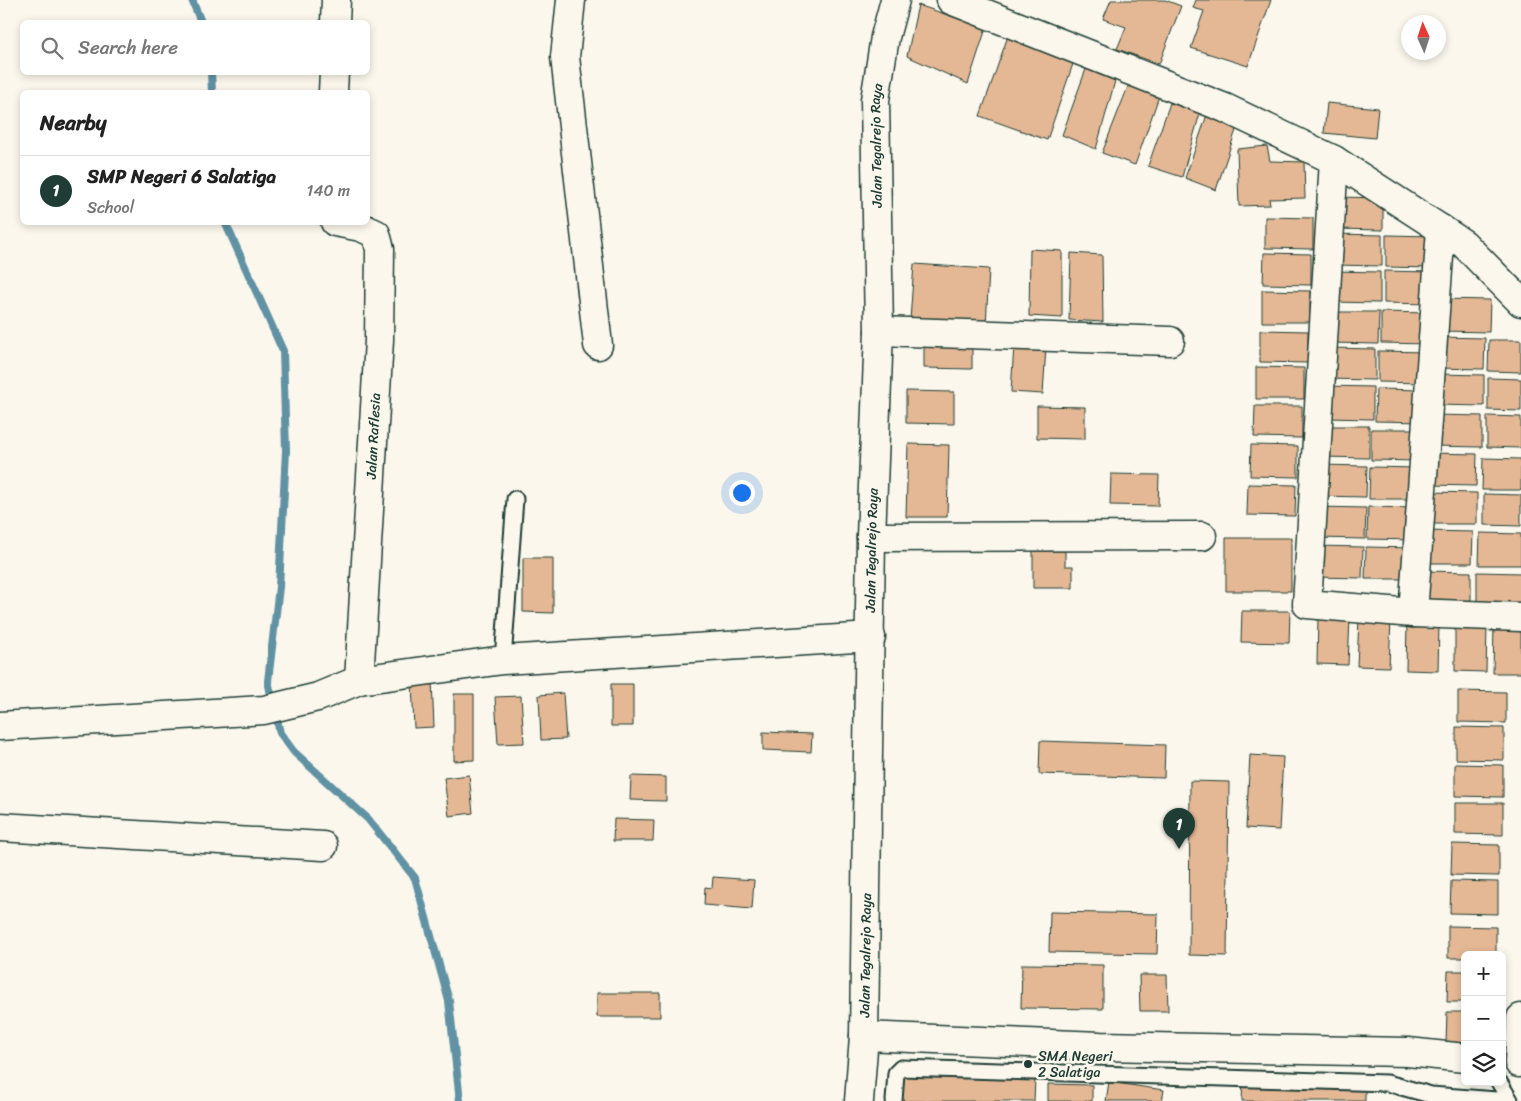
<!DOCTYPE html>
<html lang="en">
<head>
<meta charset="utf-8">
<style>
  body { margin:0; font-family:Sriracha,sans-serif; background:#f2f2f2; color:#222 }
  .controls { position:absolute; right:15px; bottom:15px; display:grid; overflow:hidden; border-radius:8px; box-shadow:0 2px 8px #0003 }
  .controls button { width:45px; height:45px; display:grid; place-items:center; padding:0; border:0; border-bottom:1px solid #e0e0e0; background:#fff; color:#222; font:25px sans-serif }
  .compass { position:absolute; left:1401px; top:15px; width:45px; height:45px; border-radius:50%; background:#fff; box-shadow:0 2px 8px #0003; rotate:357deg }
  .you { position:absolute; left:741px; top:492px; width:18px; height:18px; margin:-12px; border:4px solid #fff; border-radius:50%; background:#1a73e8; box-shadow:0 0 0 8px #1a73e833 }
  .badge { display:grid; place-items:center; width:32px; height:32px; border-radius:50%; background:#1f3d34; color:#fff; font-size:16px; font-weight:700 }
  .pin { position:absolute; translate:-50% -41px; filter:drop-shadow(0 1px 2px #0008) }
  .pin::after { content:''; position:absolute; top:26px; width:18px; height:15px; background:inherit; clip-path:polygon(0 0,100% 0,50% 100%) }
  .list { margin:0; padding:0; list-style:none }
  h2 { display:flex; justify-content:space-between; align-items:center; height:65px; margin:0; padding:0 20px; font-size:21px }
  h2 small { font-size:16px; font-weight:400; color:#767676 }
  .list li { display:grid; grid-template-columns:32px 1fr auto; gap:15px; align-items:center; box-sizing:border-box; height:70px; padding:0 20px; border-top:1px solid #e0e0e0 }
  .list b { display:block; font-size:19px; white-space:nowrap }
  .list p { margin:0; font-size:16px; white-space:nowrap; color:#767676 }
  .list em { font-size:16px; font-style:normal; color:#767676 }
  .icon { flex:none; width:28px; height:28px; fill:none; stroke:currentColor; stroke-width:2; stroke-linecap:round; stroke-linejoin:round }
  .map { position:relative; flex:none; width:1521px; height:1101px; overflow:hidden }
  .search { position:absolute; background:#fff; box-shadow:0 2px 8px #0003; left:20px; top:20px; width:350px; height:55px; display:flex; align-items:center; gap:12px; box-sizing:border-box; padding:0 18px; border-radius:8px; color:#767676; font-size:19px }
  .panel { position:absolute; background:#fff; box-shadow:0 2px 8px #0003; left:20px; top:90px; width:350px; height:135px; border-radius:8px }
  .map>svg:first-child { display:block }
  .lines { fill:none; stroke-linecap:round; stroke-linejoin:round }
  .stream { stroke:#6192a4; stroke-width:8 }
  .building { fill:#e5b895; stroke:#1f3d34 }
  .lane-casing { stroke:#1f3d34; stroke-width:19 }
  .street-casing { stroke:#1f3d34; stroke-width:31 }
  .lane { stroke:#fbf7ec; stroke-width:15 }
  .street { stroke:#fbf7ec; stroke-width:28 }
  .poi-dot { fill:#1f3d34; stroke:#fbf7ec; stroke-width:2 }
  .labels { text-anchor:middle; stroke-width:5; stroke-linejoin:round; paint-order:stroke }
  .street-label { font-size:14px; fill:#1f3d34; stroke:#fbf7ec }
  .poi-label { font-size:14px; fill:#1f3d34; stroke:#fbf7ec; text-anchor:start }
</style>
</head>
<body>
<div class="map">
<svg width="1521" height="1101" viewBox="0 0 1521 1101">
  <rect width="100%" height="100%" fill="#fbf7ec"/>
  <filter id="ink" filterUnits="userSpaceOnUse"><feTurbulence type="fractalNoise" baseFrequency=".02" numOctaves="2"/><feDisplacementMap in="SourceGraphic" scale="10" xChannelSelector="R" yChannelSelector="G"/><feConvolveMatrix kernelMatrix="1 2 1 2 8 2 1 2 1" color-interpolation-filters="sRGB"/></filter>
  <g filter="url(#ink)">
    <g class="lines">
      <path class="stream" d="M192,0L201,22
        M211,72L212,92
        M225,222L283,351L286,451L279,587L268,681L280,733L294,752L368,819L415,878L449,1001L460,1101"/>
    </g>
    <path class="building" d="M1111,0H1165L1181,6L1159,64L1117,49L1126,27L1103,19Z
      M1196,0H1271L1248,66L1191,48L1204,11L1193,8Z
      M918,5L986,28L968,84L907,56Z
      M1008,36L1075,58L1047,140L980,116Z
      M1086,69L1115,81L1096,149L1062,135Z
      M1129,84L1159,96L1135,165L1102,153Z
      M1170,103L1200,113L1182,177L1148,166Z
      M1327,103L1378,108L1375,138L1324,133Z
      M1207,115L1237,127L1216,190L1185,178Z
      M1267,146L1270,161L1304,162L1305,198L1269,199L1270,205L1239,206L1237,149Z
      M1336,197L1383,198V230L1335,229Z
      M1265,217L1313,218V249L1265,248Z
      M1334,234L1382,235V266L1334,265Z
      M1386,235L1434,236V268L1386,267Z
      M1030,249L1062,251V318L1029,316Z
      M1071,253L1102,255L1103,322L1069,320Z
      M1264,253L1311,254V285L1263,284Z
      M914,264L989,269L986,326L910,320Z
      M1332,271L1380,272V303L1332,302Z
      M1384,271L1432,272V304L1384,303Z
      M1262,290L1310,291V322H1262Z
      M1442,299L1490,300L1489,332L1441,331Z
      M1331,312H1379L1378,344L1330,343Z
      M1381,312L1429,313V344L1381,343Z
      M1260,330L1308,331V363L1260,362Z
      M924,337L972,338V369L924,368Z
      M1437,337L1485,338L1484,369L1436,368Z
      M1489,340H1521V372L1488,371Z
      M1014,345L1046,347L1043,394L1011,392Z
      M1327,348L1375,349V380L1327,379Z
      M1378,351L1426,352V383L1378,382Z
      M1256,367L1304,368V399H1256Z
      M1437,374L1484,375V406L1436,405Z
      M1488,378L1521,379V411L1488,410Z
      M1325,386L1373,387V419L1325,418Z
      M1376,389L1424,390L1423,422L1375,421Z
      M906,391L954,392V424L906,423Z
      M1037,406L1085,407V439L1037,438Z
      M1255,406H1302V438L1254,437Z
      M1434,415L1482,416V447L1434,446Z
      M1487,416L1521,417V448L1487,447Z
      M1321,426H1369V458L1321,457Z
      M1371,429H1419V461L1371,460Z
      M908,444L949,445L947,517H906Z
      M1251,445L1298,446V477L1250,476Z
      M1429,453L1477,454L1476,486L1429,485Z
      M1483,458L1521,459V490H1482Z
      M1319,465L1367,466L1366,497L1318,496Z
      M1370,467L1417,468V499H1369Z
      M1111,474L1159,475L1158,506L1110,505Z
      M1248,484L1296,485L1295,516L1247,515Z
      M1430,492L1477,493V524H1429Z
      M1484,494L1521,495V526L1484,525Z
      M1318,507L1366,508L1365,539L1317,538Z
      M1368,507L1415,508V540L1367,539Z
      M1425,531L1473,532L1472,563H1425Z
      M1480,533L1521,534V565H1479Z
      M1226,538H1291V591H1226Z
      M1314,546L1363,547L1362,578L1314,577Z
      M1366,547L1414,548L1413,579H1365Z
      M1033,551H1065V566H1073V588H1033Z
      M523,558H553V613L523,612Z
      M1423,571L1471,572V604L1423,603Z
      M1477,572L1521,573V605L1477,604Z
      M1242,611H1290L1289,643L1241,642Z
      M1318,617H1350L1348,665L1317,664Z
      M1359,618L1391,619L1389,667L1357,666Z
      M1407,622L1439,623L1438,671L1406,670Z
      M1455,623L1487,624L1486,672L1455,671Z
      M1494,625L1521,626V673H1493Z
      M432,681L434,727L414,728L412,682Z
      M611,684H633V726H611Z
      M1458,691L1506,692V723L1458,722Z
      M563,693L566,739L541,740L539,695Z
      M454,694H474V760L454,761Z
      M521,696L524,743L498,744L495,697Z
      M1456,727L1504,728V760L1456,759Z
      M763,732L812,734L811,752L763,750Z
      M1040,741L1165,745L1164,778L1039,774Z
      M1250,755L1283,757L1279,830L1246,828Z
      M1455,764L1503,765V797L1455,796Z
      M469,775L473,813L449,816L444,778Z
      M631,776L666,777V801L630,800Z
      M1190,781L1229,782L1227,956L1189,955Z
      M1455,803H1503V835L1455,834Z
      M614,819L654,820L653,841H613Z
      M1452,844L1499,845V876L1451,875Z
      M713,877L754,880L752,909L704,905L705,887L712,888Z
      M1451,881L1498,882V914L1450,913Z
      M1050,912L1158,914L1157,954L1049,952Z
      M1448,926L1496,927V955H1465V958H1448Z
      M1022,964L1103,965V1009L1021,1008Z
      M1448,971H1465V1002H1447Z
      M1139,975H1167L1168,1011H1140Z
      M597,993H660V1017H597Z
      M1447,1012H1465V1044H1446Z
      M904,1072L1035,1078L1034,1101H902Z
      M1243,1080L1365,1085V1101H1242Z
      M1109,1082L1164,1090L1162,1101H1106Z
      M1048,1084L1092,1085V1101H1048Z"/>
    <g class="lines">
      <defs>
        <path id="lane" d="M503,660L515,499
          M1499,1082L1510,1100
          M894,1101L896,1073L901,1068L1387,1083L1431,1095L1510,1101"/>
        <g id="street">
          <path d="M571,0L565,57L598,345"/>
          <path d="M951,0L1225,108L1334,160L1464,244L1521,302"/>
          <path d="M335,22L336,0"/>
          <path d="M333,92L334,72"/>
          <path d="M1334,160L1307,604L1413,613L1521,617"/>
          <path d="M335,222L361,227L376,234L380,249L379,340L359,680"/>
          <path d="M879,331L1170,341"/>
          <path d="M871,537L1202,536"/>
          <path d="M1413,613L1441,229"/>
          <path d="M0,726L264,710L318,697L359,680L503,660L871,637"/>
          <path d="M0,827L323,846"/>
          <path d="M864,1036L1100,1046L1408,1052L1465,1058"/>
          <path d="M1519,1063L1521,1018"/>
          <path id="s1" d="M859,1101L864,1036L871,537L879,331L875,100L885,37L895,0"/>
        </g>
      </defs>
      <use href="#lane" class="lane-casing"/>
      <use href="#street" class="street-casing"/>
      <use href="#lane" class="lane"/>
      <use href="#street" class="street"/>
    </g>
  </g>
  <circle class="poi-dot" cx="1028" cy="1064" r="5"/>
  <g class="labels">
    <g class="street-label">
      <text dy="5" stroke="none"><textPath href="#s1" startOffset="956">Jalan Tegalrejo Raya</textPath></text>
      <text transform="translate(373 436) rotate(-87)" y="5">Jalan Raflesia</text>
      <text dy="5" stroke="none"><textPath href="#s1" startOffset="551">Jalan Tegalrejo Raya</textPath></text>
      <text dy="5" stroke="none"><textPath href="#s1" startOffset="146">Jalan Tegalrejo Raya</textPath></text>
    </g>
    <g class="poi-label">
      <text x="1038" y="1061">SMA Negeri<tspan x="1038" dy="16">2 Salatiga</tspan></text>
    </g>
  </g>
</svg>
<div class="controls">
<button>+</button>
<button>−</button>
<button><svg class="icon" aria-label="layers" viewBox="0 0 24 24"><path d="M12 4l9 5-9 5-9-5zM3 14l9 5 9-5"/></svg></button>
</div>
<svg class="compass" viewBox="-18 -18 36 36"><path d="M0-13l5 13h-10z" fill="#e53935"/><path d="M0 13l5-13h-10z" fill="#767676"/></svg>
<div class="you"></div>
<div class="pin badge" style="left:1179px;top:849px">1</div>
<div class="search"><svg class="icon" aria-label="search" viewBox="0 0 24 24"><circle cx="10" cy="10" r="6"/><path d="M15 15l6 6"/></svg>Search here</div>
<section class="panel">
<h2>Nearby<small></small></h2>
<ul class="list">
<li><span class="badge">1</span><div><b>SMP Negeri 6 Salatiga</b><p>School</p></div><em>140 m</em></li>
</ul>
</section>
</div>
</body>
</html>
